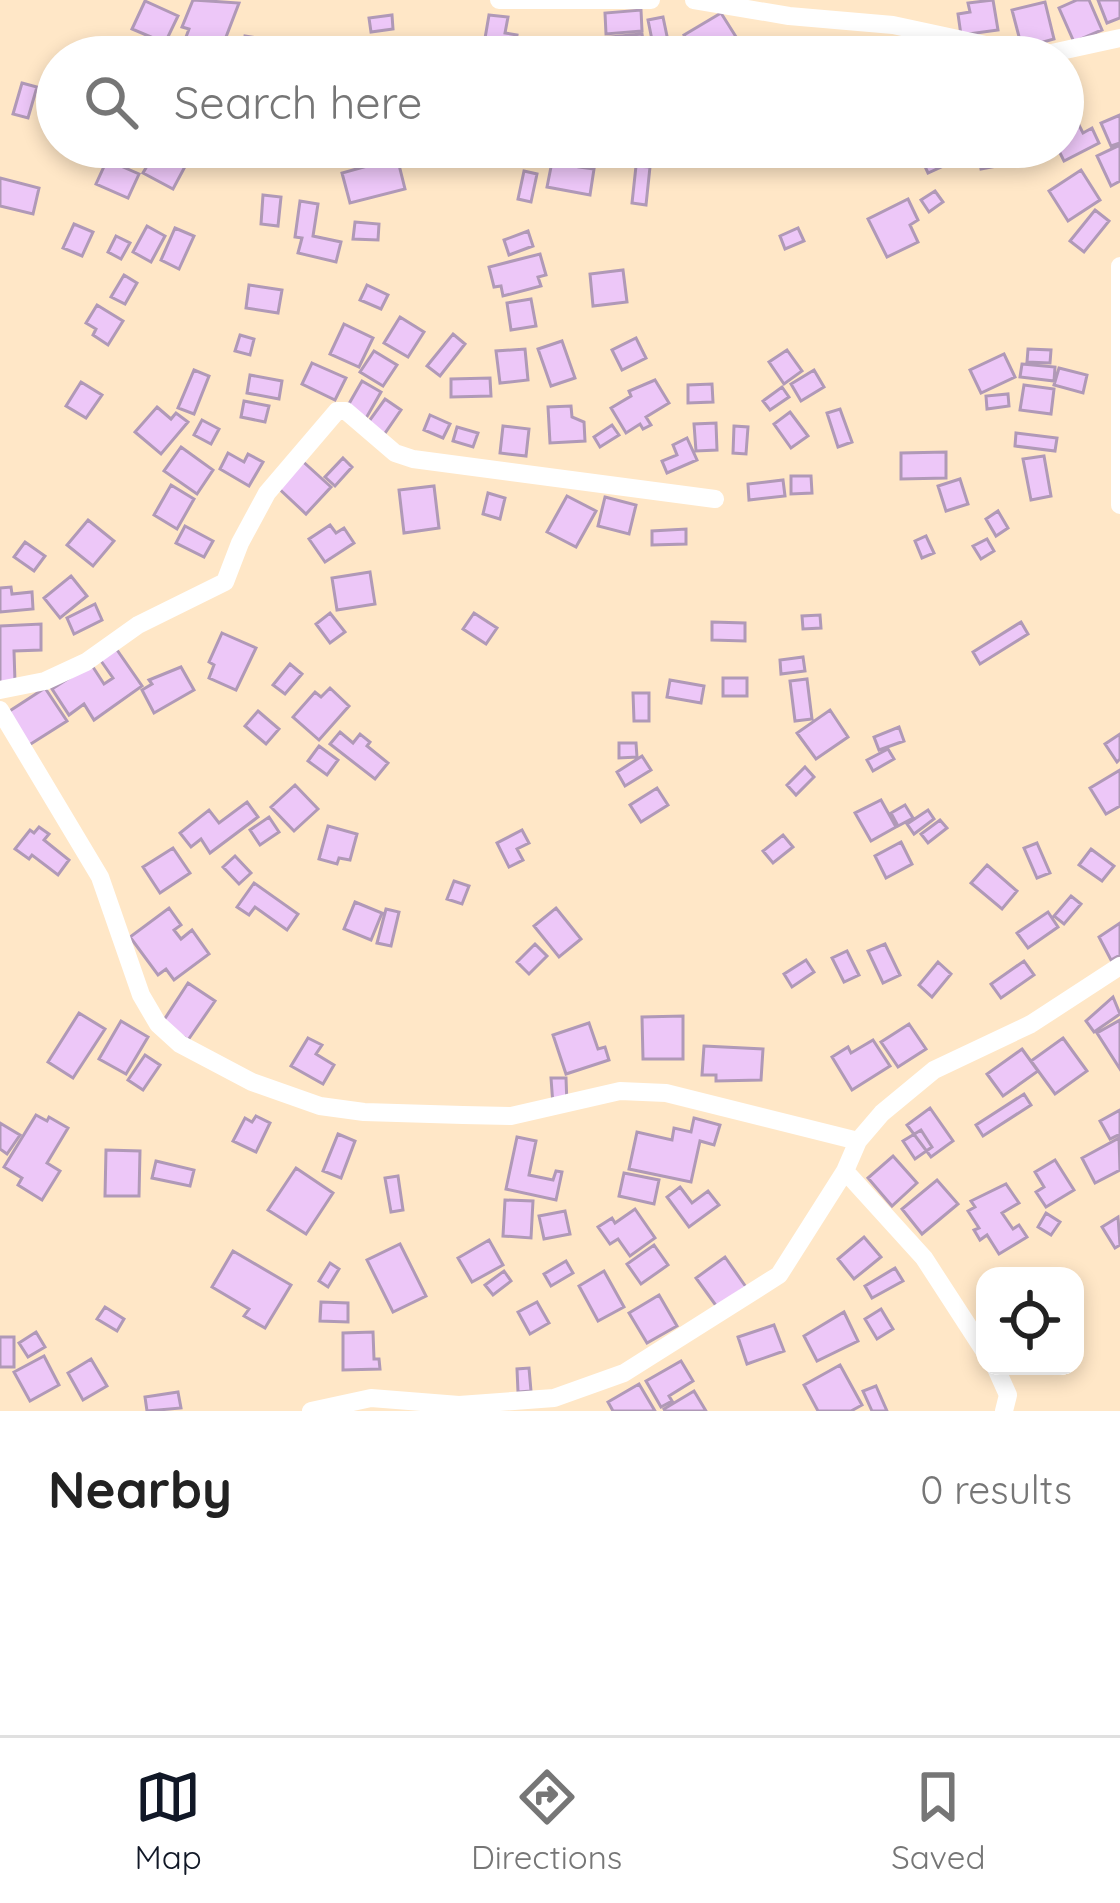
<!DOCTYPE html>
<html lang="en">
<head>
<meta charset="utf-8">
<style>
  body { margin:0; font-family:Quicksand,sans-serif; background:#f6f6f6; color:#222 }
  .controls { position:absolute; right:36px; bottom:36px; display:grid; overflow:hidden; border-radius:24px; box-shadow:0 6px 18px #0003 }
  .controls button { width:108px; height:108px; display:grid; place-items:center; padding:0; border:0; border-bottom:3px solid #e0e0e0; background:#fff; color:#222; font:60px sans-serif }
  .list { margin:0; padding:0; list-style:none }
  h2 { display:flex; justify-content:space-between; align-items:center; height:156px; margin:0; padding:0 48px; font-size:51px }
  h2 small { font-size:39px; font-weight:400; color:#767676 }
  .icon { flex:none; width:66px; height:66px; fill:none; stroke:currentColor; stroke-width:2; stroke-linecap:round; stroke-linejoin:round }
  .map { position:relative; flex:none; width:1120px; height:1411px; overflow:hidden }
  .search { position:absolute; background:#fff; box-shadow:0 6px 18px #0003; left:36px; right:36px; top:36px; height:132px; display:flex; align-items:center; gap:30px; box-sizing:border-box; padding:0 42px; border-radius:66px; color:#767676; font-size:45px }
  .sheet { height:324px; background:#fff }
  nav { display:flex; justify-content:space-around; align-items:center; box-sizing:border-box; height:168px; border-top:3px solid #e0e0e0; background:#fff; font-size:33px; color:#767676 }
  nav a { display:grid; justify-items:center; gap:6px }
  nav .on { color:#111827 }
  .map>svg:first-child { display:block }
  .building { fill:#edc7f8; stroke:#b099b7; stroke-width:3 }
  .lines { fill:none; stroke-linecap:round; stroke-linejoin:round }
  .street { stroke:#fff; stroke-width:18 }
</style>
</head>
<body>
<div class="map">
<svg width="1120" height="1411" viewBox="0 0 1120 1411">
  <rect width="100%" height="100%" fill="#ffe7c7"/>
  <path class="building" d="M193,0L239,3L221,50L186,37L189,29L182,27Z
    M993,0L998,30L961,35L958,14L970,12L968,3Z
    M1077,0H1089L1102,30L1074,42L1059,8Z
    M1098,0H1120V18L1107,23Z
    M145,1L178,16L165,43L132,29Z
    M1045,2L1054,39L1022,48L1012,10Z
    M641,10L642,31L606,34L605,13Z
    M721,13L738,40L710,57L705,52L697,57L684,35Z
    M392,15L393,29L371,32L369,18Z
    M489,15L508,17L505,33L517,35L514,55L483,50Z
    M663,17L668,41L653,45L648,20Z
    M642,34L645,56L602,57L600,38Z
    M245,36L283,42L280,57H242Z
    M131,38L167,48L164,57H126Z
    M388,39L392,57H361L358,45Z
    M50,77H57V111L47,110Z
    M22,83L37,87L28,118L13,114Z
    M1063,94L1083,133L1092,128L1099,143L1064,161L1057,147H1063Z
    M1120,115V143L1111,146L1101,123Z
    M1120,145V181L1111,186L1097,156Z
    M158,147L188,161L173,189L143,173Z
    M916,147H945L952,162L928,173Z
    M1004,147L1007,164L981,169L978,152Z
    M396,153L405,189L350,203L342,173L378,163L376,159Z
    M566,157L580,160L579,167L594,169L590,195L547,187L552,162L565,164Z
    M107,160L139,174L128,198L96,184Z
    M636,166L650,167L646,205L632,203Z
    M1081,170L1100,200L1068,221L1049,191Z
    M524,171L537,174L531,202L518,199Z
    M0,178L39,188L33,214L0,206Z
    M935,191L943,202L929,212L921,200Z
    M263,195L281,197L278,226L261,224Z
    M908,199L918,220L910,225L918,242L887,257L868,219Z
    M300,201L318,204L313,236L341,242L336,262L298,253L302,238L295,237Z
    M1095,210L1109,221L1084,252L1070,241Z
    M355,222L379,224L378,240L353,239Z
    M74,224L93,232L82,256L63,248Z
    M147,226L165,236L151,262L133,252Z
    M175,228L194,236L179,269L161,260Z
    M798,228L804,241L785,249L780,236Z
    M528,231L533,246L509,255L504,240Z
    M116,236L130,243L121,259L108,252Z
    M540,254L546,275L538,277L541,286L503,296L501,286L494,287L489,267Z
    M623,270L627,302L593,306L590,274Z
    M124,275L137,283L125,304L111,297Z
    M249,285L282,290L278,313L246,308Z
    M367,285L388,295L381,309L360,300Z
    M531,299L536,326L511,330L507,303Z
    M97,305L123,321L108,345L93,335L96,329L86,323Z
    M400,317L424,332L408,357L384,343Z
    M344,324L373,338L359,367L330,354Z
    M453,334L465,344L440,376L427,366Z
    M240,335L254,339L250,355L235,351Z
    M636,338L646,358L622,370L612,350Z
    M562,341L575,378L551,386L538,349Z
    M525,349L528,380L500,383L496,351Z
    M1028,349L1051,350L1050,363L1027,362Z
    M787,350L802,371L784,384L769,362Z
    M374,351L397,365L383,386L360,372Z
    M1004,354L1015,377L981,393L970,370Z
    M312,363L346,378L335,400L302,384Z
    M1022,364L1055,367L1054,381L1020,377Z
    M1059,368L1087,375L1083,393L1054,385Z
    M194,370L209,376L194,414L178,408Z
    M814,370L824,387L801,401L791,384Z
    M250,375L282,381L279,399L247,393Z
    M490,378L491,396L451,397V379Z
    M655,380L669,403L646,417L651,425L643,429L640,424L626,433L611,408L631,396L629,391Z
    M362,381L381,392L365,420L346,409Z
    M81,382L102,395L86,418L66,406Z
    M712,384L713,402L688,403V385Z
    M1024,385L1054,389L1051,414L1020,410Z
    M782,387L789,397L770,410L763,401Z
    M1008,394L1009,406L987,409L986,396Z
    M385,399L401,410L383,436L367,424Z
    M244,401L269,406L265,422L241,417Z
    M571,406L572,417L584,422L585,441L550,443L548,407Z
    M157,407L171,419L176,413L188,422L161,454L135,432Z
    M840,409L852,442L838,447L827,413Z
    M790,412L808,436L791,448L774,424Z
    M430,415L450,424L443,438L424,430Z
    M202,420L219,429L211,444L194,435Z
    M716,423L717,450L696,451L694,424Z
    M612,425L619,435L600,447L594,437Z
    M503,426L529,429L526,456L500,453Z
    M734,426L748,427L746,454L733,453Z
    M457,427L478,433L473,447L453,441Z
    M1016,433L1057,438L1055,451L1015,446Z
    M687,438L697,460L667,473L662,461L677,455L673,445Z
    M181,447L213,470L197,494L164,471Z
    M946,452V478L901,479V453Z
    M228,453L244,462L248,454L263,462L249,486L220,469Z
    M1044,456L1051,496L1031,500L1023,459Z
    M299,458L331,487L306,514L274,484Z
    M343,458L352,467L335,486L325,477Z
    M791,476H811L812,493L791,494Z
    M960,479L968,504L946,511L938,486Z
    M783,480L785,496L749,500L748,484Z
    M171,485L194,499L177,529L154,515Z
    M434,486L439,528L404,533L399,490Z
    M488,493L505,498L500,519L483,514Z
    M567,496L596,511L576,547L547,532Z
    M605,497L636,505L629,534L598,526Z
    M998,511L1008,528L996,536L986,519Z
    M88,520L114,541L93,566L67,545Z
    M330,525L336,533L344,528L354,543L325,562L309,539Z
    M185,526L213,541L204,557L176,543Z
    M686,529V544L652,545V531Z
    M926,536L934,553L922,558L915,541Z
    M987,539L994,551L981,559L973,546Z
    M25,542L45,556L34,571L14,557Z
    M370,572L375,604L337,610L332,578Z
    M71,576L87,596L60,618L44,598Z
    M11,587L12,594L32,592L33,609L0,612V588Z
    M95,604L102,620L74,634L67,618Z
    M330,613L345,632L330,643L316,624Z
    M474,613L497,628L486,644L463,629Z
    M820,615L821,628L803,629L802,616Z
    M712,622L745,623V641L712,640Z
    M1021,622L1028,634L980,664L973,652Z
    M41,624V650L14,651L15,682L0,683V626Z
    M222,633L256,648L236,690L209,678L214,665L209,662Z
    M115,647L142,686L94,720L84,704L69,715L52,689L91,664L104,684L113,678L99,658Z
    M803,657L805,671L781,674L780,660Z
    M290,664L302,674L285,694L273,685Z
    M181,667L194,690L154,713L142,690L152,684L149,680Z
    M723,678H747V696H723Z
    M807,679L812,719L795,721L790,681Z
    M670,680L704,686L701,703L667,697Z
    M45,688L67,721L26,747L5,714Z
    M330,688L349,706L319,740L293,717L315,692L321,697Z
    M633,693H649V721H634Z
    M830,710L848,737L816,759L797,733Z
    M258,711L279,729L266,744L245,726Z
    M899,727L904,741L879,750L874,737Z
    M340,732L353,743L360,734L370,742L367,746L388,763L375,779L330,744Z
    M1120,734V759L1117,762L1105,744Z
    M619,743H636L637,757L619,758Z
    M319,746L338,760L327,775L308,761Z
    M888,749L894,759L873,771L867,760Z
    M642,756L651,770L625,786L617,772Z
    M805,767L814,777L796,795L787,785Z
    M1120,770V806L1106,814L1090,788Z
    M295,785L318,809L294,831L271,807Z
    M657,788L668,805L641,822L630,805Z
    M881,800L896,827L871,841L855,813Z
    M247,802L258,817L210,853L201,839L191,847L180,833L209,810L219,823Z
    M905,805L913,818L898,826L891,813Z
    M928,810L934,819L914,834L907,824Z
    M269,817L279,832L260,845L250,830Z
    M940,820L947,828L928,843L921,834Z
    M328,826L357,834L350,860L339,858L337,864L319,859Z
    M39,827L49,834L44,840L69,860L58,875L32,855L29,859L15,849L30,830L34,833Z
    M522,830L529,843L517,849L523,860L509,867L497,843Z
    M783,835L793,847L773,863L763,851Z
    M901,842L912,864L886,878L875,856Z
    M1037,843L1050,873L1037,878L1024,848Z
    M173,848L190,873L160,893L143,867Z
    M1091,849L1114,866L1102,881L1079,865Z
    M235,856L251,873L239,884L223,867Z
    M987,865L1017,891L1002,909L971,883Z
    M454,881L469,886L462,904L447,899Z
    M254,883L298,914L287,930L255,907L249,915L237,907Z
    M1071,896L1081,904L1064,924L1054,916Z
    M355,902L382,913L371,940L344,929Z
    M169,908L181,925L174,930L181,939L192,930L209,954L174,980L166,969L158,975L130,937Z
    M556,908L581,939L559,957L534,926Z
    M386,909L399,912L391,946L377,943Z
    M1048,912L1058,927L1028,948L1017,933Z
    M1120,923V955L1111,960L1099,937Z
    M535,944L547,956L529,974L517,962Z
    M885,944L900,975L883,983L868,951Z
    M847,951L859,975L844,982L832,958Z
    M806,960L814,972L792,987L784,974Z
    M1024,961L1034,975L1001,998L991,984Z
    M938,962L951,974L932,997L919,985Z
    M188,983L215,1001L188,1040L162,1023Z
    M1113,997L1120,1014L1094,1032L1086,1021Z
    M79,1013L105,1029L73,1078L48,1062Z
    M683,1016V1059H643L642,1017Z
    M1120,1020V1069L1097,1033Z
    M121,1021L148,1037L126,1074L99,1059Z
    M589,1023L598,1049L605,1047L609,1060L566,1074L553,1035Z
    M909,1024L926,1049L898,1067L881,1042Z
    M308,1038L322,1045L316,1054L334,1065L323,1084L291,1066Z
    M1063,1038L1087,1071L1055,1094L1031,1061Z
    M873,1040L890,1066L852,1090L832,1057L848,1047L851,1053Z
    M704,1046L763,1049L761,1080L716,1081V1075H702Z
    M1022,1049L1038,1071L1003,1096L987,1074Z
    M145,1055L160,1065L143,1090L128,1080Z
    M551,1078H566L567,1105H553Z
    M1024,1094L1031,1105L983,1136L976,1125Z
    M930,1108L953,1141L931,1157L907,1125Z
    M1120,1110V1134L1110,1139L1100,1121Z
    M36,1115L47,1121L49,1117L68,1128L47,1163L60,1171L42,1200L18,1185L22,1178L4,1167Z
    M256,1116L270,1123L256,1152L233,1141L245,1118L252,1122Z
    M694,1118L720,1125L714,1145L700,1141L691,1182L629,1169L637,1132L672,1140L674,1128L691,1132Z
    M0,1123L20,1135L7,1154L0,1149Z
    M921,1130L932,1147L915,1159L903,1141Z
    M338,1134L355,1141L341,1178L323,1171Z
    M517,1137L536,1141L529,1175L553,1180L556,1171L562,1172L556,1200L506,1189Z
    M1119,1138L1120,1170L1095,1183L1082,1158Z
    M106,1150L140,1151L139,1196H105Z
    M893,1156L917,1183L892,1206L868,1178Z
    M1055,1160L1074,1190L1046,1207L1036,1192L1044,1187L1035,1172Z
    M156,1161L194,1170L190,1186L152,1178Z
    M296,1168L333,1193L306,1234L268,1210Z
    M624,1173L659,1180L654,1204L619,1196Z
    M398,1176L403,1210L391,1212L385,1178Z
    M937,1180L958,1204L922,1234L902,1209Z
    M1006,1184L1019,1203L1002,1213L1013,1229L1019,1225L1027,1237L999,1254L987,1235L980,1240L974,1230L979,1228L968,1211L975,1207L971,1201Z
    M680,1187L692,1203L708,1191L719,1205L689,1227L667,1197Z
    M505,1200L533,1201L531,1238L503,1236Z
    M635,1209L655,1238L630,1256L618,1239L610,1244L598,1227L612,1218L615,1223Z
    M565,1211L570,1234L544,1239L539,1216Z
    M1046,1213L1060,1222L1051,1235L1038,1227Z
    M1118,1217L1120,1245L1115,1248L1102,1227Z
    M864,1237L881,1257L854,1279L838,1259Z
    M489,1240L503,1265L472,1282L458,1258Z
    M400,1244L426,1296L393,1312L367,1260Z
    M654,1245L668,1265L641,1284L627,1264Z
    M233,1251L291,1285L265,1328L244,1316L249,1309L212,1287Z
    M725,1257L746,1287L717,1307L696,1278Z
    M566,1261L573,1273L551,1286L544,1274Z
    M330,1263L339,1269L328,1287L319,1281Z
    M895,1268L903,1281L872,1298L865,1286Z
    M504,1271L511,1281L493,1295L485,1285Z
    M604,1271L624,1307L598,1321L579,1286Z
    M659,1295L677,1326L647,1343L629,1313Z
    M321,1302L348,1303V1322L320,1321Z
    M537,1302L549,1323L530,1334L518,1312Z
    M105,1307L124,1319L117,1331L97,1319Z
    M881,1309L893,1329L877,1339L865,1319Z
    M844,1312L858,1341L817,1361L804,1336Z
    M774,1325L784,1351L747,1364L738,1337Z
    M36,1332L45,1347L28,1357L19,1343Z
    M373,1332L374,1359H379L380,1369L343,1370V1333Z
    M0,1337H14V1367H0Z
    M44,1356L59,1385L30,1401L14,1372Z
    M91,1359L107,1386L83,1400L68,1373Z
    M681,1361L693,1381L669,1396L672,1401L661,1407L646,1381Z
    M840,1365L862,1405L851,1411H818L804,1385Z
    M529,1368L531,1391L518,1392L517,1369Z
    M639,1384L655,1411H613L608,1402Z
    M876,1386L887,1411H872L863,1391Z
    M694,1391L706,1411H665L664,1409Z
    M178,1392L181,1408L147,1411L145,1397Z"/>
  <g class="lines">
    <path class="street" d="M499,0H651
      M694,0L789,16L893,25L1027,54H1047L1120,38
      M1120,266V505
      M0,690L45,681L86,662L138,625L225,582L240,543L267,493L337,411H346L395,453L413,459L715,499
      M0,710L100,877L141,995L158,1024L180,1044L252,1082L320,1106L364,1112L463,1115L511,1116L620,1091L666,1093L858,1141
      M845,1171L924,1258L985,1352
      M995,1366L1008,1395L1004,1411
      M311,1411L371,1398L459,1405L554,1398L624,1373L779,1275L845,1171L858,1141L882,1113L934,1070L1031,1024L1120,966"/>
  </g>
</svg>
<div class="controls">
<button><svg class="icon" aria-label="locate" viewBox="0 0 24 24"><circle cx="12" cy="12" r="6"/><path d="M12 2v4M12 18v4M2 12h4M18 12h4"/></svg></button>
</div>
<div class="search"><svg class="icon" aria-label="search" viewBox="0 0 24 24"><circle cx="10" cy="10" r="6"/><path d="M15 15l6 6"/></svg>Search here</div>
</div>
<section class="sheet">
<h2>Nearby<small>0 results</small></h2>
<ul class="list">
</ul>
</section>
<nav>
<a class="on"><svg class="icon" aria-label="map" viewBox="0 0 24 24"><path d="M3 6l6-2 6 2 6-2v14l-6 2-6-2-6 2zM9 4v14M15 6v14"/></svg>Map</a>
<a><svg class="icon" aria-label="directions" viewBox="0 0 24 24"><path d="M12 3l9 9-9 9-9-9zM9 14v-3h6M13 9l2 2-2 2"/></svg>Directions</a>
<a><svg class="icon" aria-label="saved" viewBox="0 0 24 24"><path d="M7 4h10v16l-5-4-5 4z"/></svg>Saved</a>
</nav>
</body>
</html>
